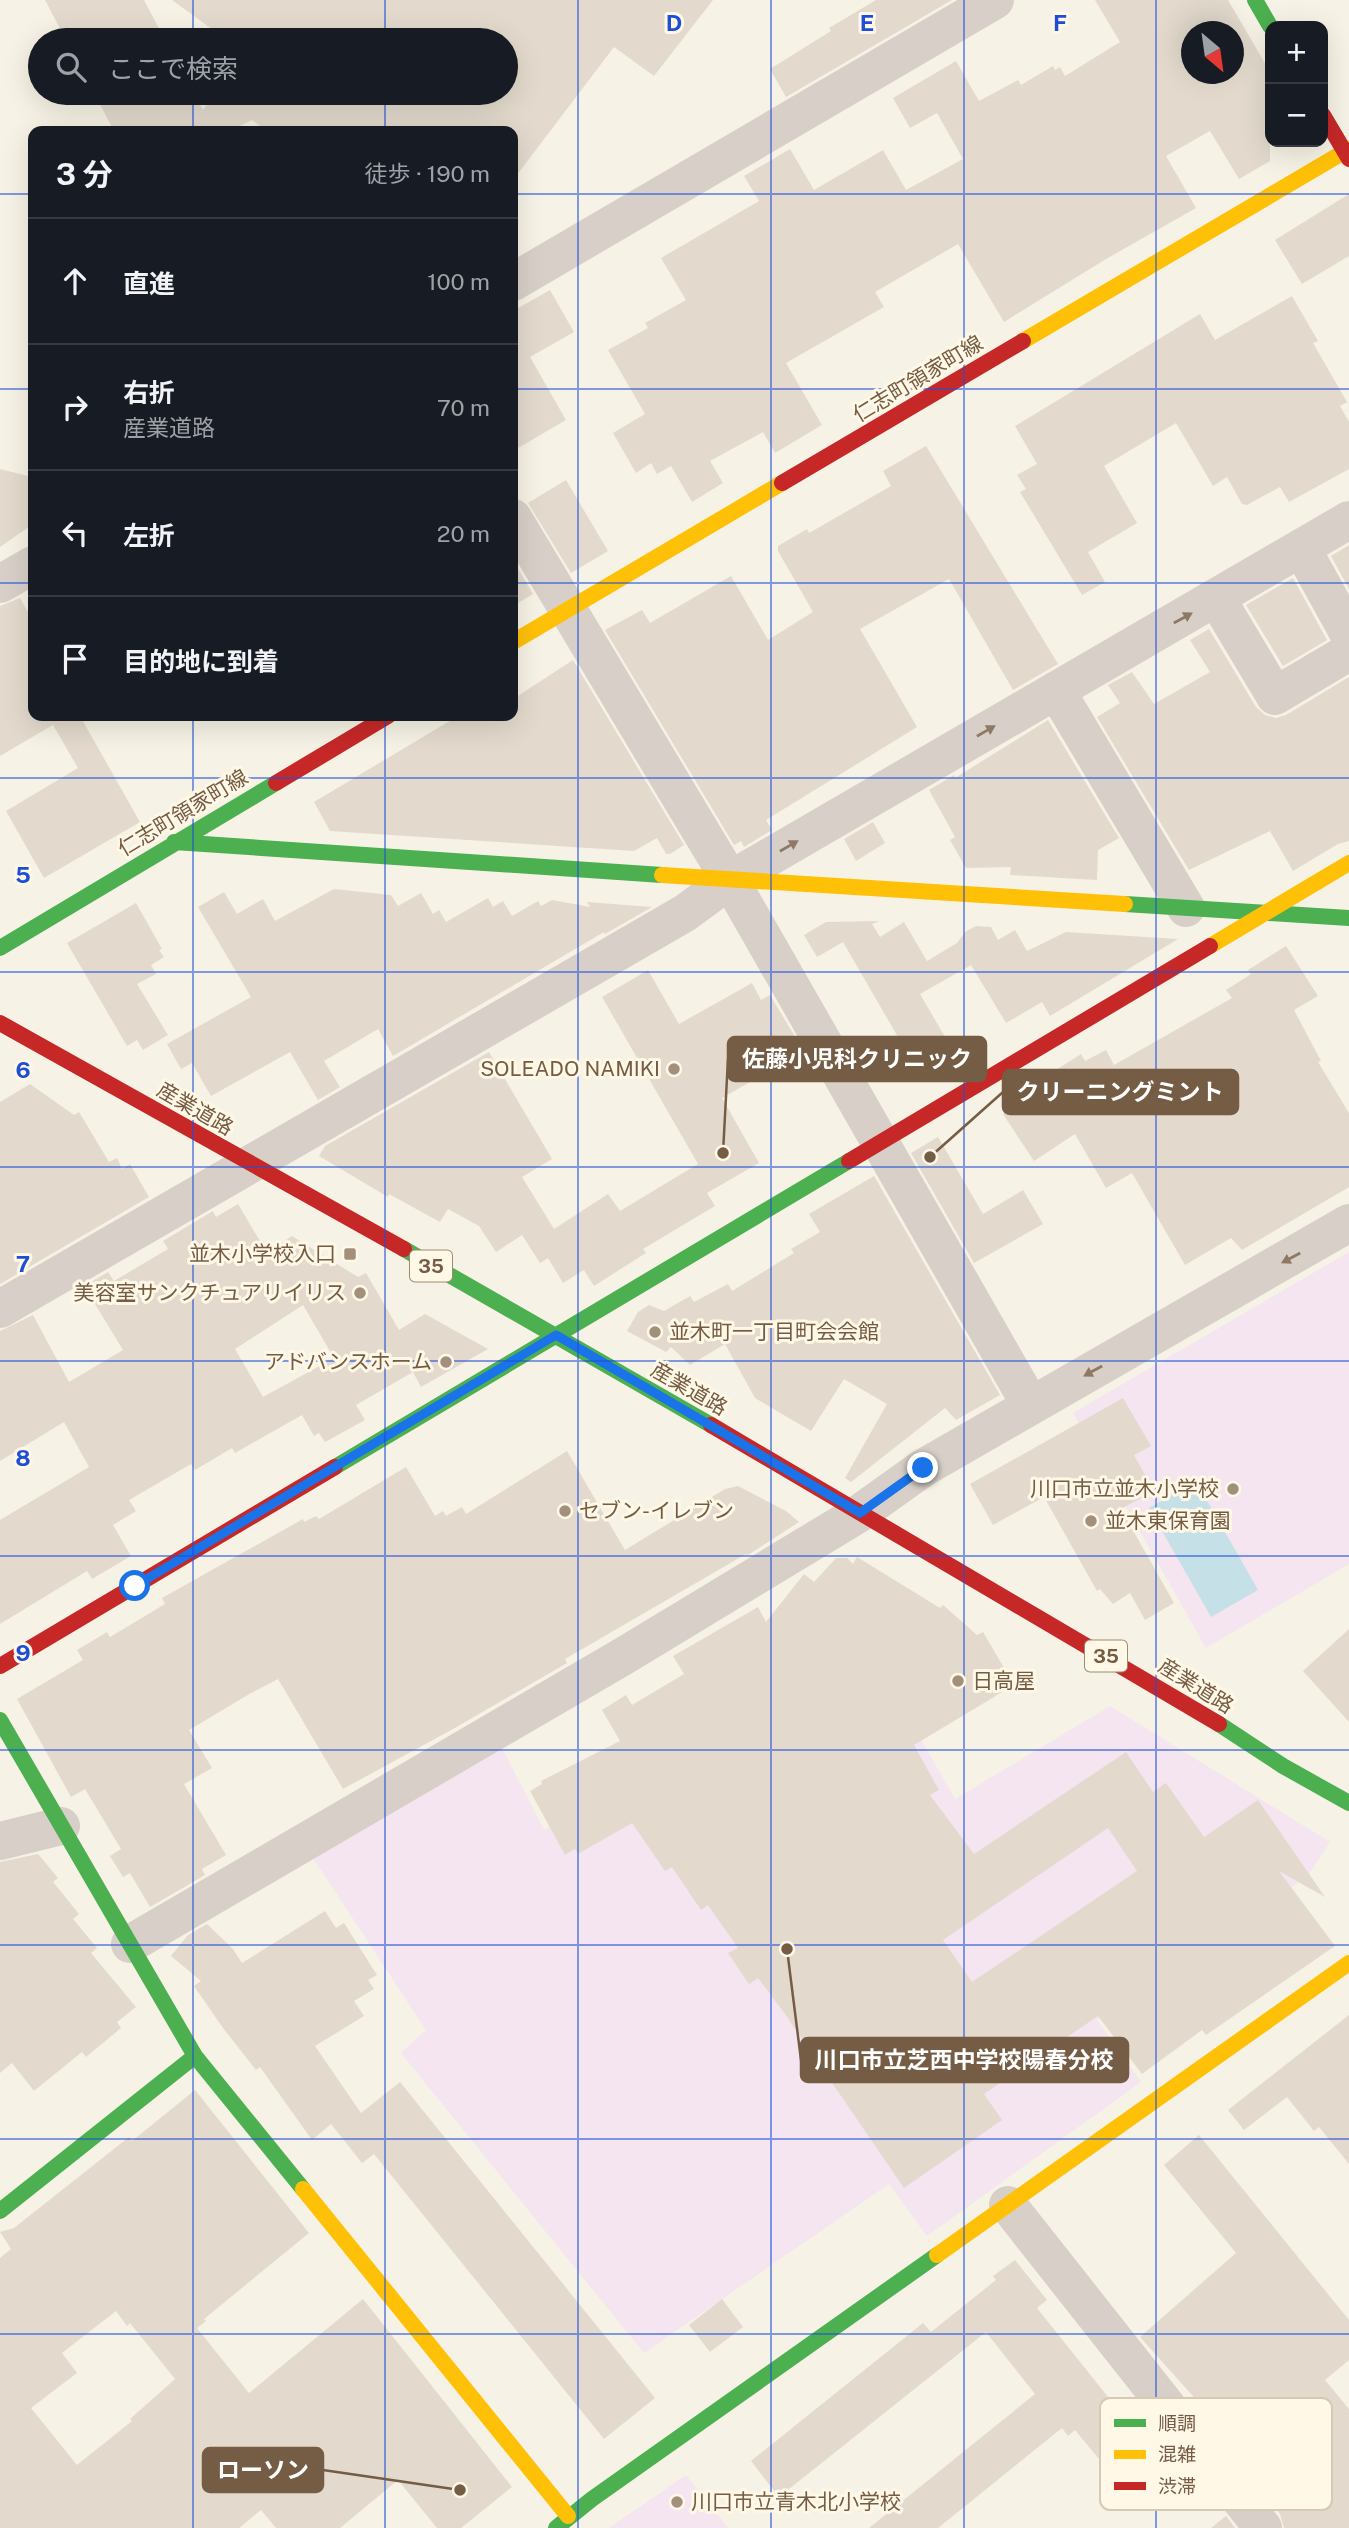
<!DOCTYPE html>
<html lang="ja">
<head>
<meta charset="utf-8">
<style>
  body { margin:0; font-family:"Public Sans","Noto Sans JP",sans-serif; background:#20242c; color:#f1f3f6 }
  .controls { position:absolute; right:21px; top:21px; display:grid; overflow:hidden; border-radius:14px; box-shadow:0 7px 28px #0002 }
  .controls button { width:63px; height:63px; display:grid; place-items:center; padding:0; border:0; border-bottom:2px solid #363941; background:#171b24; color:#f1f3f6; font:35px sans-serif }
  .compass { position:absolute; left:1181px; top:21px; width:63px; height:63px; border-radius:50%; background:#171b24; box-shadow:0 7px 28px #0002; rotate:151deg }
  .stop { position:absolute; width:21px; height:21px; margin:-16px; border:5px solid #1a73e8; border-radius:50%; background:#fff }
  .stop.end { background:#1a73e8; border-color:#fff; box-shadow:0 2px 7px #0008 }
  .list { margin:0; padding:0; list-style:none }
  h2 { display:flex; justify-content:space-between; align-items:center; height:91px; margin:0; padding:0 28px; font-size:30px }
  h2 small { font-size:23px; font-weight:400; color:#9ea1a6 }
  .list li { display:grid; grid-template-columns:46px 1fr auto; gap:21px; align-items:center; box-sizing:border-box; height:126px; padding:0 28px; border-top:2px solid #363941 }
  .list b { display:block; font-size:26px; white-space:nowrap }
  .list p { margin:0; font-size:23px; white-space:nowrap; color:#9ea1a6 }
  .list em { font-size:23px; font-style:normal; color:#9ea1a6 }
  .icon { flex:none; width:38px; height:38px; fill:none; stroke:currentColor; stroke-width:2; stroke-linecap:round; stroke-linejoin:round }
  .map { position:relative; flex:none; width:1349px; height:2528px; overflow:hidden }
  .search { position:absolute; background:#171b24; box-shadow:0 7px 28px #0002; left:28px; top:28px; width:490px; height:77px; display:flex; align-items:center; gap:18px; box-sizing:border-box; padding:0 24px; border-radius:38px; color:#9ea1a6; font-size:26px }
  .panel { position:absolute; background:#171b24; box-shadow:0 7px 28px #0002; left:28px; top:126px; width:490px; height:595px; border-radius:14px }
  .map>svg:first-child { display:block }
  .education { fill:#f4e5f1 }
  .water { fill:#c6e0e7 }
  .building { fill:#e3dacd; fill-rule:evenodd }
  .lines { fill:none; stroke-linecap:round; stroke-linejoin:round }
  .street { stroke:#d8d0c8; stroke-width:38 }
  .fast { stroke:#4caf50; stroke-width:16 }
  .slow { stroke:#ffc107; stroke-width:16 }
  .jam { stroke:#c62828; stroke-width:16 }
  .oneway { fill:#8e7965 }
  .route { stroke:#1a73e8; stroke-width:9 }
  .grid { fill:none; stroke:#1d4ed8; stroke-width:2; stroke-opacity:0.55 }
  .poi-dot { fill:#a2907c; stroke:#fff8e6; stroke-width:2.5 }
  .labels { text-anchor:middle; stroke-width:6; stroke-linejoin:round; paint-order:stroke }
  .shield { fill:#fff8e6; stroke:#9e8b75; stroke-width:2 }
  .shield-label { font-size:19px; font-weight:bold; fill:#755c44 }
  .street-label { font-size:21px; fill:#755c44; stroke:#fff8e6 }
  .poi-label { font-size:21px; fill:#755c44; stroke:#fff8e6; text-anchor:end }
  .key { fill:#fff8e6; stroke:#d6c9b5; stroke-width:2 }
  .key-label { font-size:19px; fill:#755c44 }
  .grid-label { font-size:23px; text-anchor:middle; font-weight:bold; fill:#1d4ed8; stroke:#fff8e6; stroke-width:6; stroke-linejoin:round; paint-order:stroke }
  .leader { fill:none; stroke:#755c44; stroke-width:2.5 }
  .callout-dot { fill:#755c44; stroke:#fff8e6; stroke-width:2.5 }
  .callout { fill:#755c44; stroke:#755c44; stroke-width:2.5 }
  .callout-label { font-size:23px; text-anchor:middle; font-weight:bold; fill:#fff }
</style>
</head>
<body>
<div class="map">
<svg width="1349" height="2528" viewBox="0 0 1349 2528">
  <rect width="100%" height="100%" fill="#f6f2e5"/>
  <path class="education" d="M1349,1252V1564L1206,1648L1073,1413Z
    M888,1682L955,1799L1110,1706L1330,1842L1307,1877L1097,2020L1141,2082L927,2236L889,2184L644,2353L401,2053L426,2030L313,1858L499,1742L544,1830L638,1774Z
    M686,2475L728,2528H609Z"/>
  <path class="water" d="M1196,1481L1258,1590L1211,1617L1149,1508Z"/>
  <path class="building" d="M45,0H144L165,40H66Z
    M172,0H713L654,76L614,47L513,180V131H267L252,120L230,131H114L94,93H193L203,110L216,93H506V40H227Z
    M876,0H952L786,97L770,69L831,31L829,28Z
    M1095,0H1228L1270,72V161L1239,179L1210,131L1166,156L1196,208L1106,259L1004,322L958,244L875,292L884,307L786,363L822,425L775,453L763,432L710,461L723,483L692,502L671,466L657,474L651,463L636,473L613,433L645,414L608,350L648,328L645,323L686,300L661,258L759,201L744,176L790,149L814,190L883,150L906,190L963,159L937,113L910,128L893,98L956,61L979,101L1018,80L1021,85L1053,66L1055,70L1060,67L1065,76L1120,42ZM1192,32H1234V74H1192Z
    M1349,194V256L1302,284L1275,240Z
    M550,290L574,332L530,357L566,420L513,451V311Z
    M1292,296L1318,341L1313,343L1347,402L1340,406L1349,422V469L1289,502L1280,487L1247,505L1242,504L1227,477L1213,486L1176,423L1104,466L1137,523L1088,552L1105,582L1082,595L1020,492L1026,489L1017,475L1037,464L1015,426L1200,314L1215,340Z
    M926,446L1058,664L1013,690L949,579L860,629L917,727L766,820L772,830L744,847L741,841L734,845L605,630L642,610L650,623L731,576L768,640L813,612L778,551V546L807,529L809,533L891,486L883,471Z
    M0,469L32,477L30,484L33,487L30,526L0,547Z
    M566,480L608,551L571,573L528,503Z
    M1349,545V589L1331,556Z
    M513,560L533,594L513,606Z
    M1293,578L1327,640L1283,666L1246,605Z
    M20,598L33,621V716H80L140,822L44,878L6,811L78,768L53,725L0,756V606Z
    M1209,629L1256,707L1265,715L1276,718L1286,715L1349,677V841L1338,844L1293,871L1270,831L1189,870L1097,717L1120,703L1108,685L1132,672L1154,704L1210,672L1190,640Z
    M573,660L684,845L670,854H666L657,838L634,851L330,831L314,802L458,716H513V699Z
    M1048,720L1119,838L1098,850L1097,880L1010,875L1011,867L966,868L950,840L955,837L929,790L954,775L955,778Z
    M873,822L885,843L856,861L844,839Z
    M334,889L391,895L398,906L421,893L433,914L439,910L446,922L488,898L493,907L503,901L512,916L538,901L541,906L552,900L590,907L587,902L652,907L605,934L604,932L393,1056L378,1029L324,1061L340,1087L318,1100L290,1052L211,1096L192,1063L181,1069L167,1044L251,997L198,907L224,892L237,914L263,899L275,921Z
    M136,903L162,949L159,950L164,957L151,965L156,974L137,984L168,1035L143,1050L137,1040L127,1046L67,943Z
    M879,921L872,924L880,937L904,922L927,961L957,943L965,932L976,926L991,927L998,940L1015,930L1027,951L1066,932L1178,939L1050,1016L1042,1002L1006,1023L971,965L920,994L959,1061L924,1082L843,942L817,957L804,935L826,922Z
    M1286,946L1318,996L1294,1010L1321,1061L1318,1062L1349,1113V1187L1242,1250L1231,1238L1185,1265L1132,1173L1106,1188L1075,1134L1034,1161L1003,1114L1060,1076L1056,1070L1081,1054L1085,1061L1106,1050L1114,1065L1232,998L1226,990L1251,974L1248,970Z
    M648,970L679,1024L752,983L761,1000L770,995L794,1035L785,1040L794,1057L722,1098L759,1163L707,1193L715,1206L643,1249L646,1253L594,1286L584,1270L563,1283L548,1258L540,1263L522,1235L496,1252L479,1226L448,1209L440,1222L389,1194L388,1197L319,1156L325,1146L489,1052L552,1159L522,1177L554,1229L608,1194L620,1211L698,1164L602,997Z
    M30,1084L74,1115L79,1112L109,1162L117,1158L122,1169L130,1164L149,1197L0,1284V1102Z
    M938,1137L983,1214L1023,1190L1043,1224L974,1263L911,1153Z
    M874,1176L1000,1395L956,1420L945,1408L851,1482L845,1478L887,1404L844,1379L811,1431L755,1398L725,1344L690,1365L671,1347L666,1352L627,1331L638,1312L649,1305L664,1311L690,1296L694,1302L728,1284L732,1291L794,1253L791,1249L820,1232L809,1214Z
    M238,1204L267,1253L292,1236L358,1277L366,1273L399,1330L425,1314L488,1349L421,1387L413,1372L356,1405L365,1420L325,1442L319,1433L314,1436L302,1415L235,1453L232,1448L195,1470L191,1464L129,1500L136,1511L113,1525L131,1556L92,1579L87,1571L0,1624V1520L89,1467L64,1422L0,1461V1331L33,1315L69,1382L123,1350L84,1286L108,1272L114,1281L168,1249L163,1241L213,1211L216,1217ZM303,1305L334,1358L263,1397L235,1349Z
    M1123,1398L1151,1446L1134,1455L1154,1491L1121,1509L1174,1603L1145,1620L1130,1593L1113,1604L1100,1589L1097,1591L1044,1497L993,1525L970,1484Z
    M567,1451L625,1550L725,1489L738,1486L786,1511L799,1522L748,1555L746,1554L565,1659L567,1663L453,1729L343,1789L278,1679L251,1693L189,1730L212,1768L184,1784L226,1855L202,1869L205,1875L150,1907L130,1873L123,1877L110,1856L121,1849L85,1789L71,1797L17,1699L83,1660L77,1650L107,1632L110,1637L165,1604L162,1598L303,1519L304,1522L316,1516L319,1519L406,1467L435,1516L443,1511L446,1516L462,1507L466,1514Z
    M857,1557L940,1608L943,1605L977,1635L983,1632L1014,1685L914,1745L939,1790L930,1795L974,1854L1126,1752L1153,1792L1166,1783L1204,1837L1258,1800L1325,1897L1279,1871L1335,1946L1206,2035L1202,2030L1142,2074L1098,2016L984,2094L1002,2120L904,2188L785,2014L758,1978L749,1984L728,1953L738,1948L708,1905L701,1910L672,1867L665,1871L632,1823L578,1854L575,1849L565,1855L530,1791L542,1784L541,1781L620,1741L602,1710L626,1695L632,1705L684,1674L673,1656L758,1607L766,1622L804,1574L814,1582L836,1558H847L853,1564ZM1108,1828L1137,1871L972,1982L943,1940Z
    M1349,1629V1722L1303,1671Z
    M38,1854L58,1878L53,1882L79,1914L73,1919L97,1948L91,1953L136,2007L117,2022L121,2028L86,2057L82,2052L34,2091L12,2063L0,2073V1862Z
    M325,1911L336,1928L344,1923L377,1975L368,1980L374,1989L354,2001L364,2016L315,2046L361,2113L400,2082L655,2398L604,2439L374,2154L362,2163L331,2124L312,2140L260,2067L256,2070L223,2028L194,1986L201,1981L171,1956L188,1935L207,1924L233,1949L242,1963Z
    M1349,2015V2164L1319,2127L1314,2131L1287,2097L1244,2130L1228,2110Z
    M195,2090L309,2233L204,2319L206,2321L197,2328L249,2393L363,2299L512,2487L461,2528H437L398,2480L340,2528H276L261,2510L239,2528H0V2258L11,2249L0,2232L14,2228L129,2137L132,2141ZM116,2311L127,2326L130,2323L175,2379L130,2419L132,2421L77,2465L31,2408L77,2373L62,2353Z
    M1199,2135L1349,2320V2360L1325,2380L1349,2409V2528H1284L1280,2514L1195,2407L1200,2404L1140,2337L1236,2253L1164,2165Z
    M1015,2260L1047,2300L1037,2308L1116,2407L1127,2398L1195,2477L1188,2483L1156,2449L1117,2481L1075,2430L1068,2436L1062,2428L938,2528H869L1035,2394L986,2332L779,2497L751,2461L923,2323L931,2332L996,2280L993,2276Z
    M722,2299L743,2327L710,2352L689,2325Z
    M1226,2516L1235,2528H1211Z"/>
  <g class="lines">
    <path class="street" d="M513,282L995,0
      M513,518L730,880L1031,1406
      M1302,549L1349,634
      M0,584L33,565
      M1217,599L1275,696L1349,652
      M1056,690L1186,908
      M0,1309L685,913L730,880L1349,520
      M0,1841L61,1826
      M130,1944L622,1657L860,1513L923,1468L1349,1223
      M1008,2205L1263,2528"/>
    <path class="fast" d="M1255,0L1270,26
      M174,842L662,875
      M1125,904L1349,918
      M0,948L276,783
      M404,1249L711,1425
      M335,1467L849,1161
      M0,1720L195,2056L303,2189
      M1219,1724L1283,1766L1349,1803
      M0,2211L195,2056
      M556,2528L592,2499L937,2255"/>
    <path class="slow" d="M1023,341L1349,149
      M513,642L782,483
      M662,875L1125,904
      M1210,946L1349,863
      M303,2189L568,2516
      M937,2255L1349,1963"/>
    <path class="jam" d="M1323,115L1349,159
      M782,483L1023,341
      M276,783L388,716
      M0,1023L404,1249
      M849,1161L1210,946
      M711,1425L1219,1724
      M0,1666L335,1467"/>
  </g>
  <defs><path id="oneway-solid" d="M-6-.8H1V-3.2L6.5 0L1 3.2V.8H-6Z" transform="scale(1.75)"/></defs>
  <g class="oneway">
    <use href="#oneway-solid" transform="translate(1183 618) rotate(-29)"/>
    <use href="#oneway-solid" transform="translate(986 731) rotate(-30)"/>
    <use href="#oneway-solid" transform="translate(789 846) rotate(-30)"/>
    <use href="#oneway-solid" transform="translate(1291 1258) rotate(152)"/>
    <use href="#oneway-solid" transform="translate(1093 1371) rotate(151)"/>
  </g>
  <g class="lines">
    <path class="route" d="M135,1586L556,1335L860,1513L923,1468"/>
  </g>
  <path class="grid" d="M193,0V40M385,0V40M578,0V2528M771,0V2528M964,0V2528M1156,0V2528M193,93V131M385,93V131M0,194H33M513,194H1349M0,389H33M513,389H1349M0,583H33M513,583H1349M193,716V2528M385,716V2528M0,778H1349M0,972H1349M0,1167H1349M0,1361H1349M0,1556H1349M0,1750H1349M0,1945H1349M0,2139H1349M0,2334H1349"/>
  <g class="poi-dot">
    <circle cx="674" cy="1069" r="7"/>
    <rect x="343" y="1247" width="14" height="14" rx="3.5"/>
    <circle cx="360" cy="1293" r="7"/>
    <circle cx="655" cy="1332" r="7"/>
    <circle cx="446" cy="1362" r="7"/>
    <circle cx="1233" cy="1489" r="7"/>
    <circle cx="565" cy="1511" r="7"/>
    <circle cx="1091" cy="1521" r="7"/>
    <circle cx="958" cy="1681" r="7"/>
    <circle cx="677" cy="2502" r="7"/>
  </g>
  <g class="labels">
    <g class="shield">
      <rect x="410" y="1250.5" width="42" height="31" rx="5"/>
      <rect x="1085" y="1640.5" width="42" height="31" rx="5"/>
    </g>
    <g class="shield-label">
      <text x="431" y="1273">35</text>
      <text x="1106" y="1663">35</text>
    </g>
    <g class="street-label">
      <text transform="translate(918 379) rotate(-31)" y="7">仁志町領家町線</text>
      <text transform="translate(183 813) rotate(-31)" y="7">仁志町領家町線</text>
      <text transform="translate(195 1109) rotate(30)" y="7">産業道路</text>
      <text transform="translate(689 1389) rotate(30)" y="7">産業道路</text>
      <text transform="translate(1196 1686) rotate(32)" y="7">産業道路</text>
    </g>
    <g class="poi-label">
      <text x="660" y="1076">SOLEADO NAMIKI</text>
      <text x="336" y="1261">並木小学校入口</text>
      <text x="346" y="1300">美容室サンクチュアリイリス</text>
      <text x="669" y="1339" text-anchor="start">並木町一丁目町会会館</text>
      <text x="432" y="1369">アドバンスホーム</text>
      <text x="1219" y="1496">川口市立並木小学校</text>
      <text x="579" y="1518" text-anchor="start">セブン-イレブン</text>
      <text x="1105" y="1528" text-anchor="start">並木東保育園</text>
      <text x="972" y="1688" text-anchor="start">日高屋</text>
      <text x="691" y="2509" text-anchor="start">川口市立青木北小学校</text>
    </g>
  </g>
  <rect x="1100" y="2398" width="232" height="112" rx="10" class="key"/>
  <rect x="1114" y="2419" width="32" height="8" fill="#4caf50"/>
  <rect x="1114" y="2450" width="32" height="9" fill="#ffc107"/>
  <rect x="1114" y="2482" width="32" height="8" fill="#c62828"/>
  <g class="key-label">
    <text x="1158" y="2430">順調</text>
    <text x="1158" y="2461">混雑</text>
    <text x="1158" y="2493">渋滞</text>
  </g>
  <g class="grid-label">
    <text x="674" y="31">D</text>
    <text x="867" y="31">E</text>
    <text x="1060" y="31">F</text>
    <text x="23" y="883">5</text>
    <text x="23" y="1078">6</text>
    <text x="23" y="1272">7</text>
    <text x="23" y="1466">8</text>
    <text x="23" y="1661">9</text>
  </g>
  <path class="leader" d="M723 1153L728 1059M930 1157L1003 1092M787 1949L801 2060M460 2490L323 2470"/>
  <g class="callout-dot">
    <circle cx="723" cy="1153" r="7"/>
    <circle cx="930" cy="1157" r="7"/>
    <circle cx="787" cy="1949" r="7"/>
    <circle cx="460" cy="2490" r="7"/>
  </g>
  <g class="callout">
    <rect x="728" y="1037" width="258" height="44" rx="7"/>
    <rect x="1003" y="1070" width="235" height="44" rx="7"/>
    <rect x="801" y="2038" width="327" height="44" rx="7"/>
    <rect x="203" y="2448" width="120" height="44" rx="7"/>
  </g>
  <g class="callout-label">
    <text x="857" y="1067">佐藤小児科クリニック</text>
    <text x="1120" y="1100">クリーニングミント</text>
    <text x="964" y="2068">川口市立芝西中学校陽春分校</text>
    <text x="263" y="2478">ローソン</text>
  </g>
</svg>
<div class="controls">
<button>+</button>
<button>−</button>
</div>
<svg class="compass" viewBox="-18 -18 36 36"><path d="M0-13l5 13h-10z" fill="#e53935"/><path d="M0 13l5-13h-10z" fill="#9ea1a6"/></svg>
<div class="stop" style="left:135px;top:1586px"></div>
<div class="stop end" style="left:923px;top:1468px"></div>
<div class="search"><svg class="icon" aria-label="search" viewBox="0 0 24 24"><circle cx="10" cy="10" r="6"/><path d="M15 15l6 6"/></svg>ここで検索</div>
<section class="panel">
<h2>3 分<small>徒歩 · 190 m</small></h2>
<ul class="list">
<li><svg class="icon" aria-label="ahead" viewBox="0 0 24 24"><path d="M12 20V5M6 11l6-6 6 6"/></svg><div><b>直進</b></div><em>100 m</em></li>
<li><svg class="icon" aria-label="right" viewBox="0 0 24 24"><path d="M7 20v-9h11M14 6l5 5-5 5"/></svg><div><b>右折</b><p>産業道路</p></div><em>70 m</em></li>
<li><svg class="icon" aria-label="left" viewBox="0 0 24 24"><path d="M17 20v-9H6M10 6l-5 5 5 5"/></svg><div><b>左折</b></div><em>20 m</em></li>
<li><svg class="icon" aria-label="arrive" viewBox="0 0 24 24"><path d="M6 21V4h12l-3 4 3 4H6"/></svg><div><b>目的地に到着</b></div></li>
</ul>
</section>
</div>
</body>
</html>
